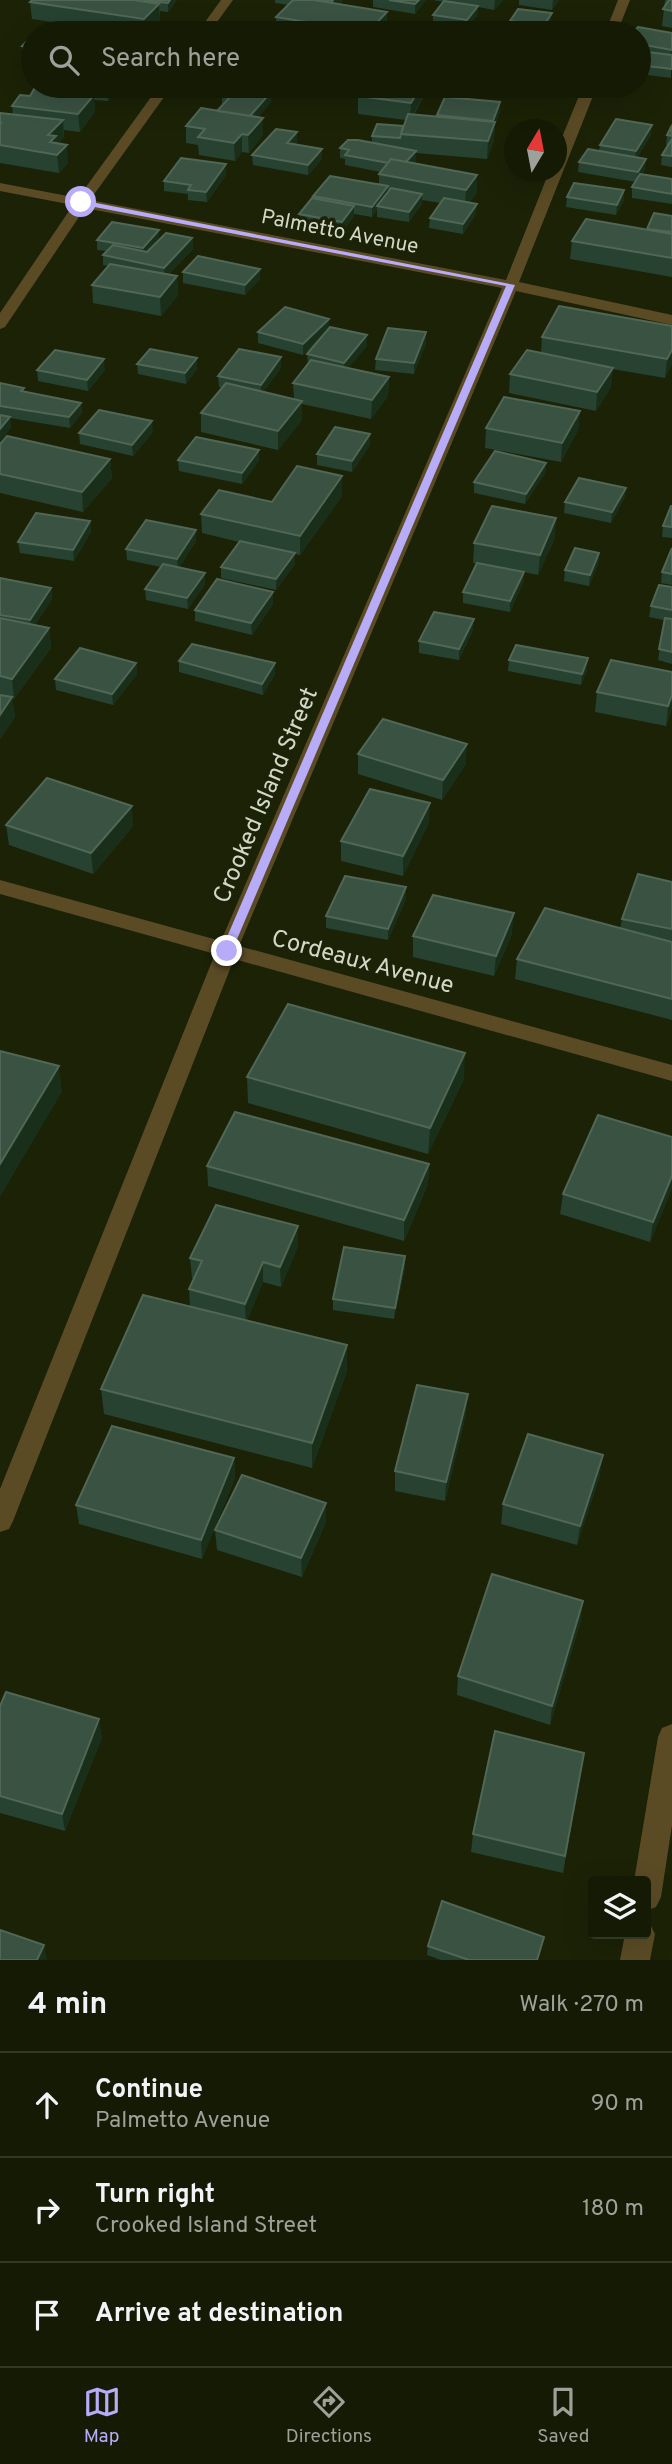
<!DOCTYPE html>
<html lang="en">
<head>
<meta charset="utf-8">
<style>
  body { margin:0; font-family:Overpass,sans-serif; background:#1d230e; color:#f1f3f6 }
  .controls { position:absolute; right:21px; bottom:21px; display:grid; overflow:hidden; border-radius:7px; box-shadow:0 7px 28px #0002 }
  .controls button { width:63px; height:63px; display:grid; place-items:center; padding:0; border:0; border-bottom:2px solid #333826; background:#141a04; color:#f1f3f6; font:35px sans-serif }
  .compass { position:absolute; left:504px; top:119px; width:63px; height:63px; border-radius:50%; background:#141a04; box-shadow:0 7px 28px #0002; rotate:10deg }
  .stop { position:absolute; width:21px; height:21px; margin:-16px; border:5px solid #b8abf7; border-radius:50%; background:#fff }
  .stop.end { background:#b8abf7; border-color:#fff; box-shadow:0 2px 7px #0008 }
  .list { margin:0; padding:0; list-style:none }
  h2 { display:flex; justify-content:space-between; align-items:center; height:91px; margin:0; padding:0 28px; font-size:30px }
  h2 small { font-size:23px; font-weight:400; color:#9da19a }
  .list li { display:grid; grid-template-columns:46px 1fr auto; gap:21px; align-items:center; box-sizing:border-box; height:105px; padding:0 28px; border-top:2px solid #333826 }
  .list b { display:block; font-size:26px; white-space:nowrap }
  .list p { margin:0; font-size:23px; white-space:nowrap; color:#9da19a }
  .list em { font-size:23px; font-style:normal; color:#9da19a }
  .icon { flex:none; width:38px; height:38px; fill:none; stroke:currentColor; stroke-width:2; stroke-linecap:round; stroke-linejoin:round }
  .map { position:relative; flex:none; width:672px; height:1960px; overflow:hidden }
  .search { position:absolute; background:#141a04; box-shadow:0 7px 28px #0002; left:21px; right:21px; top:21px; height:77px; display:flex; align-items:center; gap:18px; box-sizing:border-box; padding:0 24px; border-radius:38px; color:#9da19a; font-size:26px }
  .sheet { height:406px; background:#141a04 }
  nav { display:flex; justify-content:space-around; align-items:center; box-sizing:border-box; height:98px; border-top:2px solid #333826; background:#141a04; font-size:19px; color:#9da19a }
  nav a { display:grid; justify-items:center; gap:4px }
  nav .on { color:#b8abf7 }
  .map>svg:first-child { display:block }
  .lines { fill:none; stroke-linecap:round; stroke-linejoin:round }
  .minor { fill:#5a4b25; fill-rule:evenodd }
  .wall { fill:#274231 }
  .shaded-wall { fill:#1a2f19 }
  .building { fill:#395241; stroke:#516756; stroke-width:2 }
  .route { fill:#b8abf7 }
  .labels { text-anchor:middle; stroke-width:7; stroke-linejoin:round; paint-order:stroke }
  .far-street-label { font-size:21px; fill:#d2d8c7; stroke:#1b2206 }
  .street-label { font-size:24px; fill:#d2d8c7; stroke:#1b2206 }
</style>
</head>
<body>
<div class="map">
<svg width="672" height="1960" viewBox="0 0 672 1960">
  <rect width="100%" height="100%" fill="#1b2206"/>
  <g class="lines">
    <path class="minor" d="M221,0H233L209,33H197Z
      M618,0H630L617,33H605Z
      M159,86H172L90,200L506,280L549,172H556V152L583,86H597L519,282L672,315V325L516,291L239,946L672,1065V1081L234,959L13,1521L9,1529L0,1532V1489L215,954L0,894V880L221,941L502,288L85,208L5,327L0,329V313L73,205L0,191V183L78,198Z
      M672,1724V1825L661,1897L656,1907L646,1911V1881H634L658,1737L662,1728Z
      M646,1922L650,1924L655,1934L650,1960H620L625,1934H646Z"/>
  </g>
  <path class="wall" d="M32,0H177L168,12L160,11V21L148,33H125L32,19L30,2Z
    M275,0H343L339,4L387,12L386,29L382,33H243L276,28V17L288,5L275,3Z
    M373,0H426L415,14L373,7Z
    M433,0H503L494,10L478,7L477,16L466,29L433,24V15L444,2Z
    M519,0H559L552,10L519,5Z
    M665,0H672V28L662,26Z
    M510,21L551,22L544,33H531L510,30Z
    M639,33H672L671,78L639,74Z
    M33,35V57L23,55L22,46Z
    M39,86H114V90L108,101L94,100L95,112L80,132L64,130V137L58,143L68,163L59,173L0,163V113L13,114L12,106L39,90Z
    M431,86H510L500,98Z
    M271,92V102L258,117L263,135L249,153L242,152L235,161L199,155L198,145L186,143V126L217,111L222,105V95Z
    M425,94L414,115L437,117V115L500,112L495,125L494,140L487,159L416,153V161L413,163L477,175V193L469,203L476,214L463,234L429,228L430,218L440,203L422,200V204L409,222L377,217V210L372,217L354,214V216L342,232L299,224V214L313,198V196L379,185V174L381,172L345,165V159L340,158V148L372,143V136L403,126L406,120L358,114V96Z
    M672,127V167L661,165L662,155L668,145H666L667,135Z
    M651,135L637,158L645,169L642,174L672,179V204L632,198V187L636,182L578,172L579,162L599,151L600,145Z
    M297,142L295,145L322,149V159L308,175L253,165L252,155Z
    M226,175L207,202L188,200V194L164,191V181Z
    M624,190V200L616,215L566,207L567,197Z
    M672,216V277L570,259L572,241L647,229Z
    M159,230V240L192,238L193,249L169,274L177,276L178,295L161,316L93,303L92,285L108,266L103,265V255L106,251L97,250V240Z
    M260,269V279L245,295L183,283V272Z
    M329,319V329L367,335V346L348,368L389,377L388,396L371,419L302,404V420L278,450L201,432V413L222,388L219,387L218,376L281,357V368L263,392L294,399L293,383L308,365L307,354L326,333L303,355L258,343V332Z
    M672,326V364L665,378L612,369L611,387L596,411L509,393L510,374L541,353L542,337Z
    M426,332V343L414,374L375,370L376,359Z
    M197,358V369L186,384L138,374L137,364Z
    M37,370H105L88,391L38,381Z
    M0,383L24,388V392L81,403L82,413L70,428L10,418L11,428L0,441Z
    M580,411L578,430L561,462L485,448L486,428Z
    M153,432L133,456L80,444L79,433Z
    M370,434V445L352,472L317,465V454Z
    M0,444L110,459L112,478L83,512L0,493Z
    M259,450V461L242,484L179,471L178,460Z
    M546,463L545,473L525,504L474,493V482Z
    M342,476V496L300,555L295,554V564L276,590L221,578V567L239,542L202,533L201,514L272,502Z
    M626,488L624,499L611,523L564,513L565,502Z
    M672,506V538L662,537L663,526Z
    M90,521L91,532L74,561L20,553L18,542Z
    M555,538L538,575L524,572L523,583L510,612L463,603V592L477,564L473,563L474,543Z
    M196,541L179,568L205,584L188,609L146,600L145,589L161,567L127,560L126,549Z
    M672,548V585L661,583L662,572Z
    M599,553L598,564L589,586L564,581L565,570Z
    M0,578L51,588L52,599L35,625L49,628L51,648L14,699L12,698L15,717L0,739Z
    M672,587V664L658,660L664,620L649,617L651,606Z
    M273,604L252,635L195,621V610Z
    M473,630L459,660L419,653V641Z
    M509,660L587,670L581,685L508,671Z
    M611,660L672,708L666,726L595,712L597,692Z
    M179,661L275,663V674L263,695L179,672Z
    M136,663L137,674L113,705L56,690L55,679Z
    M358,754L466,764L442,800L358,774Z
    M429,823L403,876L341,861V841Z
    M6,825L133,826L93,874L9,845Z
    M672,882V1020L515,979L517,959L620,929L622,919Z
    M406,887V899L388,940L326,928V916Z
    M512,934L494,976L413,957V936Z
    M247,1077L464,1079L428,1154L248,1103Z
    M672,1137V1188L650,1242L560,1214L563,1194Z
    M429,1164L428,1184L404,1241L208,1186L207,1166Z
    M298,1246L281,1287L263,1282L247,1321L347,1371L312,1468L104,1414L101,1389L190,1307L189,1289L194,1279L192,1278L190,1258Z
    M405,1267L394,1319L333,1310V1299Z
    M466,1414L445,1501L395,1491V1471Z
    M234,1458L235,1478L202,1559L79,1524L76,1505Z
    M600,1475L577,1545L501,1524L503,1504Z
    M326,1522L302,1577L217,1550L215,1530Z
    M581,1620L550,1725L457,1695L458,1676Z
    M0,1706L102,1737L65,1831L0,1813Z
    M581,1771L563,1873L471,1852L473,1834Z
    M428,1946H542L538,1960H441L427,1955Z"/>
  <path class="shaded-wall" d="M170,0H177L168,12V3Z
    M333,0H343L330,12V3Z
    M419,0H426V1L415,14V4Z
    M495,0H503L494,10Z
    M553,0H559L552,10Z
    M159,4L160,21L148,33H144V19Z
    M478,6L477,16L466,29L467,20Z
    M387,12L386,29L382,33H368Z
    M552,13L551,22L544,33V25Z
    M107,86H114V90L108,101Z
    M421,86H426L425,94L410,120L411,103Z
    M500,86H510L500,98Z
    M271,92V102L249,127V117Z
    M94,95L95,112L80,132L78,114Z
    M500,102V112L495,125L494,140L487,159L488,141L493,128V121Z
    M263,118V135L249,153L248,135Z
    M63,120L64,137L56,145V155L48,135Z
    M652,125L651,135L635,161L636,151Z
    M297,132V142L287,153V143Z
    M242,134V152L235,161L234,143Z
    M67,145L68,163L59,173L57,155Z
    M322,149V159L308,175V165Z
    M416,151V161L402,176V166Z
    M646,159L645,169L637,182L638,172Z
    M226,164V175L207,202L206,192Z
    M477,175V193L465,208L466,190Z
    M388,186V197L377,206V210L372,217V207Z
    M624,190V200L616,215L617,205Z
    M422,194V204L409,222V212Z
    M477,204L476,214L463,234V224Z
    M354,206V216L342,232V222Z
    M159,230V240L144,258L143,248Z
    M192,238L193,249L165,278L164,268Z
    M260,269V279L245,295V285Z
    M177,276L178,295L161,316L160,297Z
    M329,319V329L303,355V344Z
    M426,332V343L414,374V363Z
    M367,335V346L344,373V363Z
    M672,350V364L665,378L667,359Z
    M281,357V368L261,395V385Z
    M197,358V369L186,384L185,373Z
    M104,359L105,370L88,391L87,380Z
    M613,368L611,387L596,411L597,392Z
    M389,377L388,396L371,419L372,400Z
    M302,401V420L278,450V431Z
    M81,403L82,413L70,428L69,417Z
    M580,411L578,430L561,462L562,443Z
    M10,417L11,428L0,441V429Z
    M152,421L153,432L133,456L132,445Z
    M370,434V445L352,472V461Z
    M259,450V461L242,484V473Z
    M110,459L112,478L83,512L82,492Z
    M546,463L545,473L525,504L526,494Z
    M342,476V496L300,555V536Z
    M626,488L624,499L611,523L612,512Z
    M556,518L555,538L538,575L540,555Z
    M90,521L91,532L74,561L73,550Z
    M196,530V541L178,570L177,559Z
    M295,553V564L276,590V579Z
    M599,553L598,564L589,586L590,575Z
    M524,572L523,583L510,612V601Z
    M205,573V584L188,609L187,598Z
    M51,588L52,599L31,631L30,620Z
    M273,592V604L252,635L251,623Z
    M474,619L473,630L459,660V649Z
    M49,628L51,648L14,699L12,679Z
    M588,658L587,670L581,685L582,674Z
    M136,663L137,674L113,705L112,694Z
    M275,663V674L263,695L262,684Z
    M672,695V708L666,726L668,706Z
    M12,697L15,717L0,739V715Z
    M467,744L466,764L442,800L443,780Z
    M430,803L429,823L403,876V856Z
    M132,806L133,826L93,874L91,853Z
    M406,887V899L388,940V929Z
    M514,913L512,934L494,976L496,956Z
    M465,1053L464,1079L428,1154L430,1128Z
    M59,1066L62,1092L0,1197V1164Z
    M429,1164L428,1184L404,1241V1220Z
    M672,1176V1188L650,1242L653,1222Z
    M298,1226V1246L281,1287L280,1267Z
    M405,1256V1267L394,1319L395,1308Z
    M263,1262V1282L246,1324L245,1304Z
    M347,1345V1371L312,1468V1443Z
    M468,1394L466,1414L445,1501L446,1482Z
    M603,1455L600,1475L577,1545L580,1526Z
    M234,1458L235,1478L202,1559L201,1540Z
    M326,1503V1522L302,1577L301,1558Z
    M583,1601L581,1620L550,1725L552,1706Z
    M99,1719L102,1737L65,1831L62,1814Z
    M44,1945L47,1960H37Z"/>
  <path class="building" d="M32,0H134L159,4L144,19L30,2Z
    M143,0H170L168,3Z
    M293,0H314L387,12L368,32L276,17Z
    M314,0H333L331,3Z
    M389,0H419L415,4Z
    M669,0H672V11L663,9Z
    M444,1L478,6L467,20L433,15Z
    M518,9L552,13L544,25L510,21Z
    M252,24L311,33H243Z
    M432,25L465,30L463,33H425Z
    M638,27L672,33V50L639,44V33H632Z
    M101,31L116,33H99Z
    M33,35V48L22,46Z
    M639,51L672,55V69L639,65Z
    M231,86H234L271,92L250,116L217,111L230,97L222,95Z
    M364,86H421L411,103L358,96Z
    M34,89L94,95L78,114L12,106L20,95L30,96Z
    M445,97L500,102L493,121L437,115Z
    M201,108L263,118L248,135L242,134L234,143L198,137L205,129L186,126Z
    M0,113L63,120L48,135L56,136L50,142L67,145L57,155L0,145V124L1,123H0Z
    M408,114L495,122L488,141L401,134Z
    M616,119L652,125L636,151L600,145Z
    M377,124L403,126L400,138L372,136Z
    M671,127L672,136L667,135Z
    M276,129L297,132L287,143L322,149L308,165L252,155Z
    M672,139V156L662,155Z
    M348,140H358L416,151L406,162L391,159L388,163L345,155L349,150L340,148Z
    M588,149L646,159L638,172L579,162Z
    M181,158L226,164L206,192L188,190L191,185L164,181Z
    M391,159L477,175L466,190L379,174Z
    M640,174L672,179V194L632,187Z
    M330,176L388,186L372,207L313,196Z
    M574,183L624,190L617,205L567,197Z
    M391,188L422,194L409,212L377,206Z
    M312,198L354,206L342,222L299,214Z
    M444,198L477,204L463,224L430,218Z
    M654,213L672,216V232L647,229Z
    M586,219L672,234V258L572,241Z
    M112,222L159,230L143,248L97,240Z
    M166,233L192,238L164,268L103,255L113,245L147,252Z
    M198,256L260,269L245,285L183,272Z
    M110,264L177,276L160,297L92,285Z
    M559,306L672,326V350L667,359L542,337Z
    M285,307L329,319L303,344L258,332Z
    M330,327L367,335L344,363L307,354Z
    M388,328L426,332L414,363L376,359Z
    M150,349L197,358L185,373L137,364Z
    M239,349L281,357L261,385L218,376Z
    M55,350L104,359L87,380L37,370Z
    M527,350L613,368L597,392L510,374Z
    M311,360L389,377L372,400L293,383Z
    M0,383L24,388L21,391L81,403L69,417L0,406Z
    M226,383L302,401L278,431L201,413Z
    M504,397L580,411L562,443L486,428Z
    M99,410L152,421L132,445L79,433Z
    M0,415L10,417L0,429Z
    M335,427L370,434L352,461L317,454Z
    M7,436L110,459L82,492L0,474V444Z
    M196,437L259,450L242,473L178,460Z
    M495,451L546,463L526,494L474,482Z
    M297,466L342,476L300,536L201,514L219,490L272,502Z
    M579,478L626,488L612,512L565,502Z
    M492,506L556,518L540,555L474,543Z
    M671,506H672V527L663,526Z
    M36,513L90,521L73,550L18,542Z
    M146,520L196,530L177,559L126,549Z
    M240,541L295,553L276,579L221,567Z
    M575,548L599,553L590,575L565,570Z
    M672,548V574L662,572Z
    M477,563L524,572L510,601L463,592Z
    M163,564L205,573L187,598L145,589Z
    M0,578L51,588L30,620L0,615Z
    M217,579L273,592L251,623L195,610Z
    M659,585L672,587V610L651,606Z
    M434,612L474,619L459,649L419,641Z
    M0,618L49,628L12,679L0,676Z
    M665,618L672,619V652L659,649Z
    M192,644L275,663L262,684L179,661Z
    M516,645L588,658L582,674L509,660Z
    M80,648L136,663L112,694L55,679Z
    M611,660L672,672V695L668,706L597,692Z
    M0,695L12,697L0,715Z
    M383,719L467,744L443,780L358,754Z
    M47,778L132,806L91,853L6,825Z
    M370,789L430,803L403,856L341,841Z
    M638,874L672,882V929L622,919Z
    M345,876L406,887L388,929L326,916Z
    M433,895L514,913L496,956L413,936Z
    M545,908L672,942V999L517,959Z
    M288,1004L465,1053L430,1128L247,1077Z
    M0,1051L59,1066L0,1164Z
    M235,1112L429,1164L404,1220L207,1166Z
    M598,1115L672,1137V1176L653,1222L563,1194Z
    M216,1205L298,1226L280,1267L263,1262L245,1304L189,1289L202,1261L190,1258Z
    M344,1247L405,1256L395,1308L333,1299Z
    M143,1295L347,1345L312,1443L101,1389Z
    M417,1385L468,1394L446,1482L395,1471Z
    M112,1426L234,1458L201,1540L76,1505Z
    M528,1434L603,1455L580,1526L503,1504Z
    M242,1475L326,1503L301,1558L215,1530Z
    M492,1574L583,1601L552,1706L458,1676Z
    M6,1692L99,1719L62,1814L0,1796V1706Z
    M495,1731L584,1753L565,1856L473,1834Z
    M442,1901L544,1937L537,1960H469L428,1946Z
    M0,1930L44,1945L37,1960H0Z"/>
  <path class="route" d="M81,200L515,285L232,951L227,955L221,951L506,286L79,204Z"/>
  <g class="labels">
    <g class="far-street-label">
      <text transform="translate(340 231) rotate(11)" y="7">Palmetto Avenue</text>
    </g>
    <g class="street-label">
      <text transform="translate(265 795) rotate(-67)" y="8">Crooked Island Street</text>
      <text transform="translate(363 961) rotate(15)" y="8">Cordeaux Avenue</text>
    </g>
  </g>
</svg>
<div class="controls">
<button><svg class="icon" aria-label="layers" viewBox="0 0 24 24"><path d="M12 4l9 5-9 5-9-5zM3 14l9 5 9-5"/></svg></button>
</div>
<svg class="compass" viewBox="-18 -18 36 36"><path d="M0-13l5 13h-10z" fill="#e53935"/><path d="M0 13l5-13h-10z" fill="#9da19a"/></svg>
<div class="stop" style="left:81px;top:202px"></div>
<div class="stop end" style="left:227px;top:951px"></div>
<div class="search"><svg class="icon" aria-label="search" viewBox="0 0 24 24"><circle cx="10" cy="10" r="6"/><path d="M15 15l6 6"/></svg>Search here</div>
</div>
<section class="sheet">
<h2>4 min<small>Walk · 270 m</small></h2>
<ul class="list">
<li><svg class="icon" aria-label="ahead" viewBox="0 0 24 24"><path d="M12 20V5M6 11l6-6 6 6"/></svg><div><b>Continue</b><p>Palmetto Avenue</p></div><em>90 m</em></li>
<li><svg class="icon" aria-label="right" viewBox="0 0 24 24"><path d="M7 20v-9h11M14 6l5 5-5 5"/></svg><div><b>Turn right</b><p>Crooked Island Street</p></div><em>180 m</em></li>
<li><svg class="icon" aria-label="arrive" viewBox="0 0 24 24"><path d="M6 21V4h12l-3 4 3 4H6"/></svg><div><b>Arrive at destination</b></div></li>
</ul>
</section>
<nav>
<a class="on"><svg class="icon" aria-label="map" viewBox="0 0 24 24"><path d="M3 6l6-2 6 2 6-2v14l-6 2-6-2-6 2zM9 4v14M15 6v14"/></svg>Map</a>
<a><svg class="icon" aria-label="directions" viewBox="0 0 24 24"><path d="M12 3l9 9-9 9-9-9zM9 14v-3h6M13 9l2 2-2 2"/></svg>Directions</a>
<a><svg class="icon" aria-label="saved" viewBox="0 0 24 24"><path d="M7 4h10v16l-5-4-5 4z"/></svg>Saved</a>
</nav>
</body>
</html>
